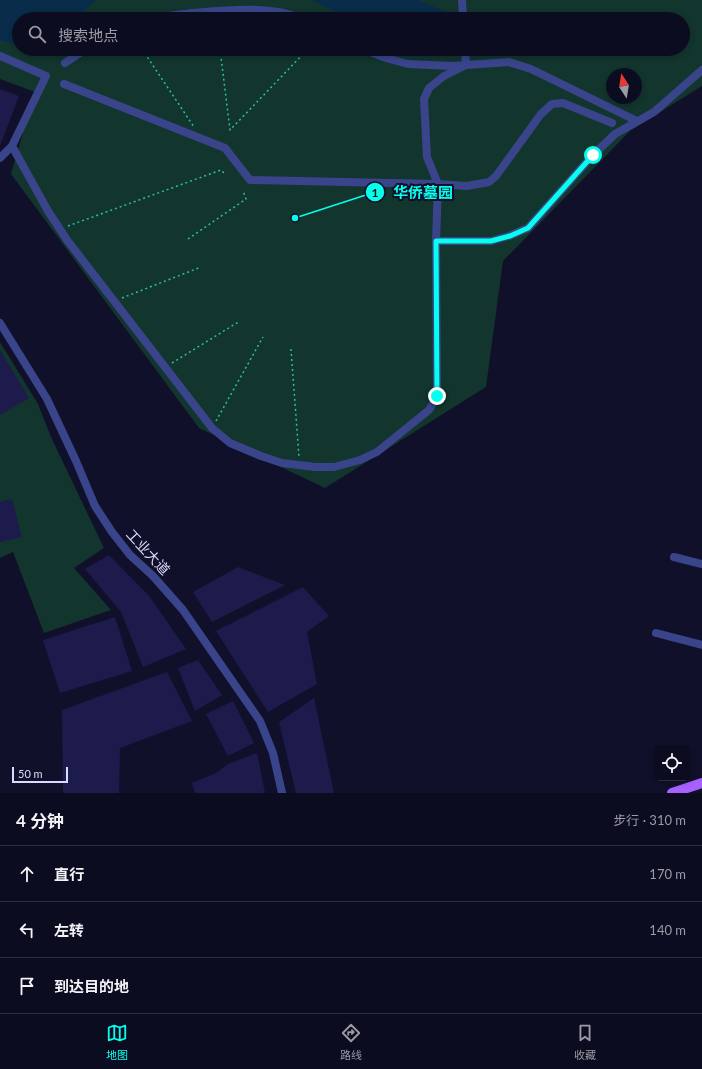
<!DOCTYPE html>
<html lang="zh">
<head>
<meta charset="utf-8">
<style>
  body { margin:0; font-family:Lato,"Noto Sans SC",sans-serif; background:#151529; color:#f1f3f6 }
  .controls { position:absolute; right:12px; bottom:12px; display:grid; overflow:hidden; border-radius:6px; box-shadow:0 2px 6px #0003 }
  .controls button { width:36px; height:36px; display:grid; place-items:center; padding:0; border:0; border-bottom:1px solid #2c2c3e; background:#0c0c20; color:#f1f3f6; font:20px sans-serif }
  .compass { position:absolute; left:606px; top:68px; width:36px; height:36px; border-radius:50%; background:#0c0c20; box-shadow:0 2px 6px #0003; rotate:348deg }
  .scale { position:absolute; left:12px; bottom:10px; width:56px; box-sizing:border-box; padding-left:4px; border:2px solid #d9dbff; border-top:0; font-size:11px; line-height:14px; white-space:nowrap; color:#d9dbff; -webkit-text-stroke:3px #10102a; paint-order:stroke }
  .stop { position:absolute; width:12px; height:12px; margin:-9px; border:3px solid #05ffed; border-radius:50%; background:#fff }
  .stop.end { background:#05ffed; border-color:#fff; box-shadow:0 1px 4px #0008 }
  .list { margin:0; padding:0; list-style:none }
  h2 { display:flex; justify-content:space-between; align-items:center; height:52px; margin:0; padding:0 16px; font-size:17px }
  h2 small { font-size:13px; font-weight:400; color:#9a9ba5 }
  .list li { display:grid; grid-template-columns:26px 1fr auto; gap:12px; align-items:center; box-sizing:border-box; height:56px; padding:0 16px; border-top:1px solid #2c2c3e }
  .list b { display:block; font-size:15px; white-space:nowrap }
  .list em { font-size:13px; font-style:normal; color:#9a9ba5 }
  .icon { flex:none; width:22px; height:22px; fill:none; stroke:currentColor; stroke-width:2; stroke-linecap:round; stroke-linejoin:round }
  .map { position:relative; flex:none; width:702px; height:793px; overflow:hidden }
  .search { position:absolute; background:#0c0c20; box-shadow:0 2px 6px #0003; left:12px; right:12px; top:12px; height:44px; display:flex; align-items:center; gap:10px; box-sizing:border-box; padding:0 14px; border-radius:22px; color:#9a9ba5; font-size:15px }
  .sheet { height:220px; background:#0c0c20 }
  nav { display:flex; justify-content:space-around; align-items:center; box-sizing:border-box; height:56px; border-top:1px solid #2c2c3e; background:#0c0c20; font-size:11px; color:#9a9ba5 }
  nav a { display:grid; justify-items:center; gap:2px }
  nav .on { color:#05ffed }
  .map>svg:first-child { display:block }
  .green { fill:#12352e; fill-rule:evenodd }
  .water { fill:#092c4a }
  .building { fill:#1d1b4c }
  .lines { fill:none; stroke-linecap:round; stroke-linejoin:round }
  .path { stroke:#2cc09e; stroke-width:1.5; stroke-dasharray:2 3; stroke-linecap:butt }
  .minor { stroke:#39448b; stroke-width:8 }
  .major { stroke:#a860ff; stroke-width:10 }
  .route { stroke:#05ffed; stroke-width:5 }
  .labels { text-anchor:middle; stroke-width:4; stroke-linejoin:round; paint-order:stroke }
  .street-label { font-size:14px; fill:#d9dbff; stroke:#10102a }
  .leader { fill:none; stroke:#05ffed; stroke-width:1.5 }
  .callout-dot { fill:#05ffed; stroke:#10102a; stroke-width:1.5 }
  .mark-label { font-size:12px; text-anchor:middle; font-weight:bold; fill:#111 }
  .callout-label { font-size:15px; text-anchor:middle; font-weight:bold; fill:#05ffed; stroke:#10102a; stroke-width:4; stroke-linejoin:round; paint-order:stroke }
</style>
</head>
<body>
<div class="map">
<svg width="702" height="793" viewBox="0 0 702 793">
  <rect width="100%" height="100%" fill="#10102a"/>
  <path class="green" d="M0,0H702V86L630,131L503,261L486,387L325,488L199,428L11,174L35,92L0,79ZM19,19H683V49H19ZM612,74H636V98H612Z
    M0,342L38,404L51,437L104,548L74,568L111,610L44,633L13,552L0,558Z"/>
  <path class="water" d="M0,0H96L76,19H19V46L0,40Z
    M311,0H418L448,13V19H349Z
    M400,49H448V54L401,50Z"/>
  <path class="building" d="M0,89L19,96L0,146Z
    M0,350L29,398L0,415Z
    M12,499L22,537L0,542V502Z
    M109,555L150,597L186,649L143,667L121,612L85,569Z
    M238,567L285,585L212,622L193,592Z
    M303,587L329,616L307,632L317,684L268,712L216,631Z
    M115,617L132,671L60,693L43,640Z
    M198,660L222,695L195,711L178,668Z
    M167,672L192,721L120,748L119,793H63L62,710Z
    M314,698L334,793H296L279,722Z
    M233,701L254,743L228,756L206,714Z
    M257,753L265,793H195L192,783L216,773L228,764Z"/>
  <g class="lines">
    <path class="path" d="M142,49L194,127
      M220,49L230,130L308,49
      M68,226L221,170L224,173
      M188,239L246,199L243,191
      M122,298L201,267
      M291,349L299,457
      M172,363L240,321
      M216,421L263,337"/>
    <path class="minor" d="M462,0L463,19
      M154,19C167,15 180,15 193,13C227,10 271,5 303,19
      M363,49L386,58L408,64L452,66L509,62L531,69L637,121
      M0,56L46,76L12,146L0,158
      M65,63L86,49
      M64,84L225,148L250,180L438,184L467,186L489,182L496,176L541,114L552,104L563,103L612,123
      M12,146L48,211L67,240L212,428L230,443L261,456L282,463L315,467H334L360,460L377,452L429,410L437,396L436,241L438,184L427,157L424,99L429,88L444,76L466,65L465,49
      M436,241H491L509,236L528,228L593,155L615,134L654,112L702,70
      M0,323L47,399L76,461L95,506L112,532L130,555L153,576L183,610L260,721L273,753L282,793
      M674,557L702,564
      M656,633L702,645"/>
    <path class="major" d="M672,793L702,783"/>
  </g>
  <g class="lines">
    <path class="route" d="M437,396L436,241H491L510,236L528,228L593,155"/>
  </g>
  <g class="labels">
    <g class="street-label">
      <text transform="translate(148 552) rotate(47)" y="5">工业大道</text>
    </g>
  </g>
  <path class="leader" d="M295 218L375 192"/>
  <g class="callout-dot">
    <circle cx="295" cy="218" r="4"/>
    <circle cx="375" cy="192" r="10"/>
  </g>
  <g class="mark-label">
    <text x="375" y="197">1</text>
  </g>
  <g class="callout-label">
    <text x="423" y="198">华侨墓园</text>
  </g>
</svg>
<div class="controls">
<button><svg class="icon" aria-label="locate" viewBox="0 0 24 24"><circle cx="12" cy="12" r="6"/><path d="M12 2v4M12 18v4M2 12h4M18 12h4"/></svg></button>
</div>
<svg class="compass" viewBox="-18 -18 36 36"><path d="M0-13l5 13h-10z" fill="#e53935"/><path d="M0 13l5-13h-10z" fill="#9a9ba5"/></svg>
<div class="scale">50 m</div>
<div class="stop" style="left:593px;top:155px"></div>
<div class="stop end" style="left:437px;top:396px"></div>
<div class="search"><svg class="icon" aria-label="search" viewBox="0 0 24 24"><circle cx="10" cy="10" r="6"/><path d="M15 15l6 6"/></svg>搜索地点</div>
</div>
<section class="sheet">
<h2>4 分钟<small>步行 · 310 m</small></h2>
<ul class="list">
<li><svg class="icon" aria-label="ahead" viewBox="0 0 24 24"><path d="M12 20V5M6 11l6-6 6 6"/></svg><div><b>直行</b></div><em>170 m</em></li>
<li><svg class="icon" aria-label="left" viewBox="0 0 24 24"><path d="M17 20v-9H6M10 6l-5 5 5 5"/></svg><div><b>左转</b></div><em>140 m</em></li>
<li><svg class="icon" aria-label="arrive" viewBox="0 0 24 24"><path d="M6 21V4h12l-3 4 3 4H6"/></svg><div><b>到达目的地</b></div></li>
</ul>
</section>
<nav>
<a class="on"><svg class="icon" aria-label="map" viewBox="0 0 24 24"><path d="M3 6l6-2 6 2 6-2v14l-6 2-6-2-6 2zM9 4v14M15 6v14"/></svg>地图</a>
<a><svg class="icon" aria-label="directions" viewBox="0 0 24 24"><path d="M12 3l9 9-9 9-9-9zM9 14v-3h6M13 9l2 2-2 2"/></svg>路线</a>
<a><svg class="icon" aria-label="saved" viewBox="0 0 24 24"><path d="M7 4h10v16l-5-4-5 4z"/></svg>收藏</a>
</nav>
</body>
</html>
